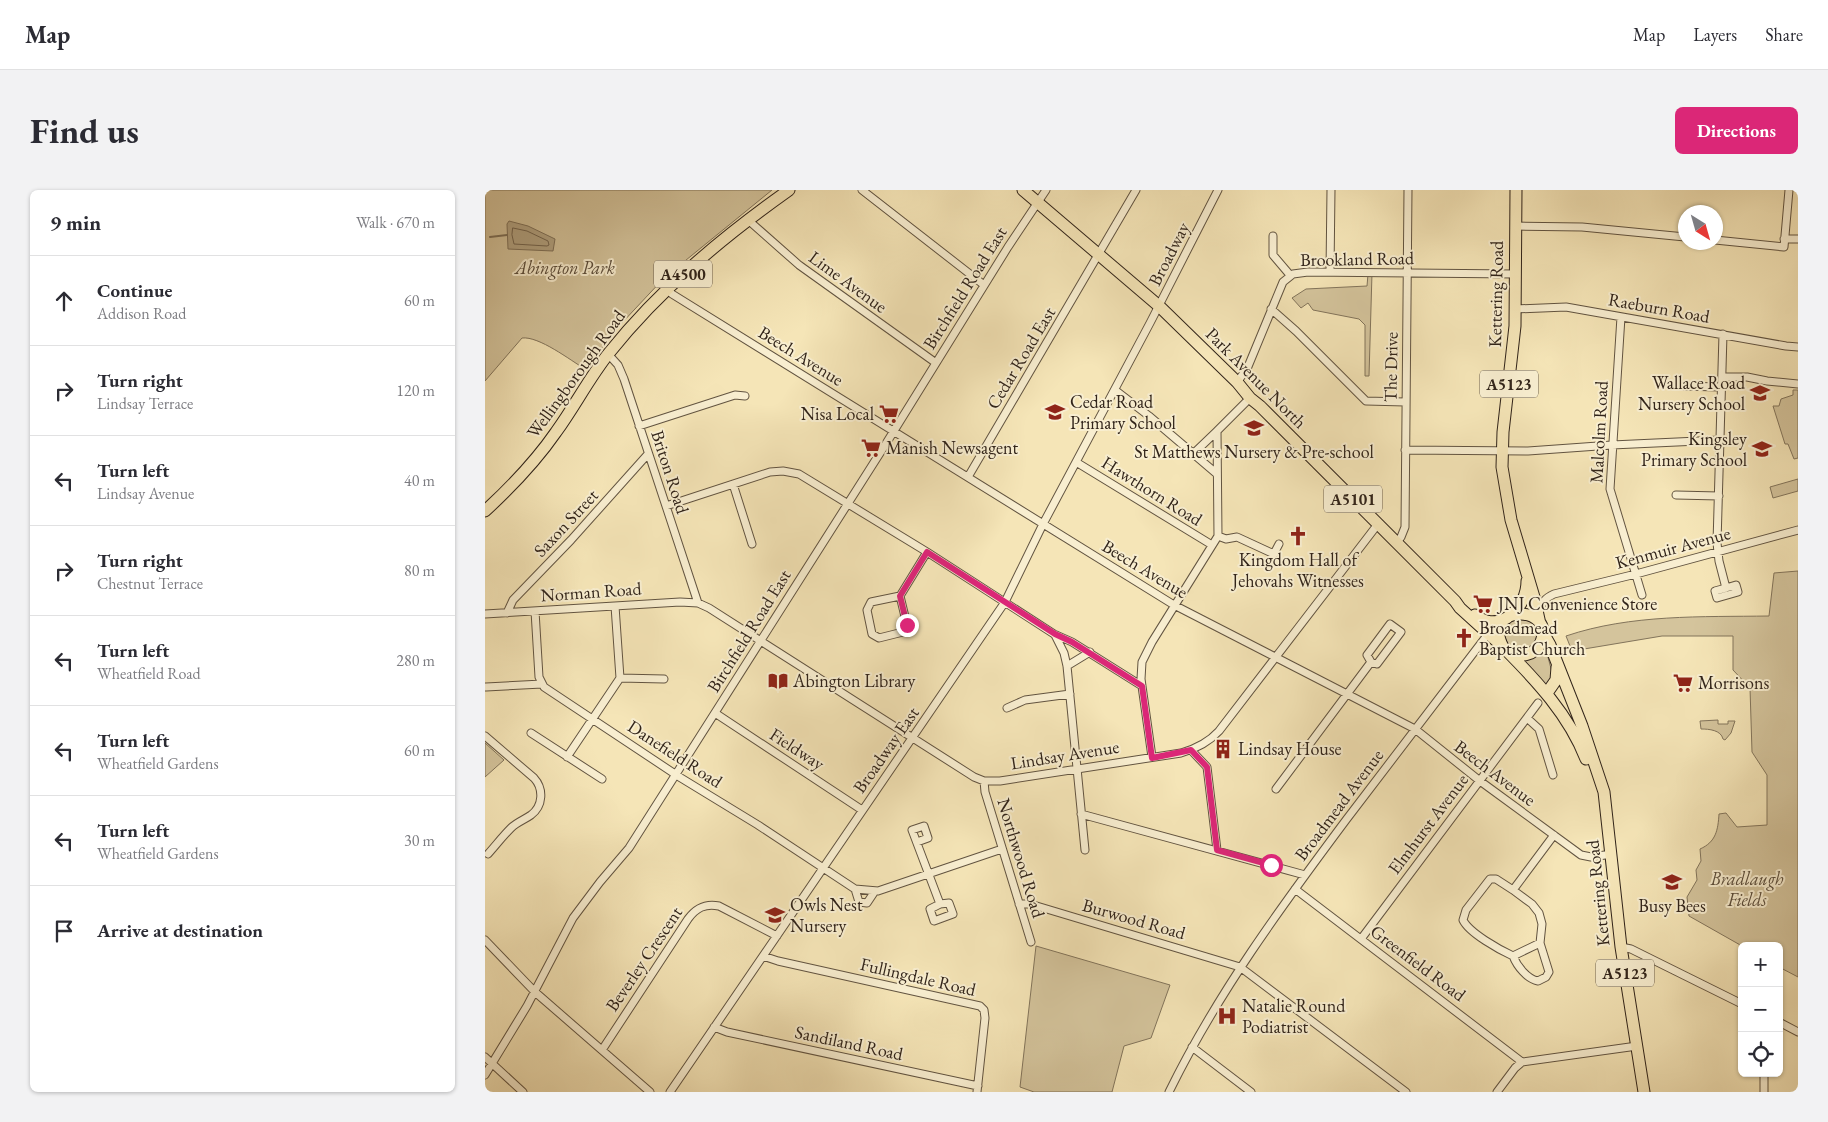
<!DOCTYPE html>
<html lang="en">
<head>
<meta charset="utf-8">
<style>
  body { margin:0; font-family:"EB Garamond",serif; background:#f2f2f3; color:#2b2b33 }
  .controls { position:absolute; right:15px; bottom:15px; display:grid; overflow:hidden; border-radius:8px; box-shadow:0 1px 4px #0004 }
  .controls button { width:45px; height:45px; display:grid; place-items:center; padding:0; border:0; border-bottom:1px solid #e1e1e2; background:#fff; color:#2b2b33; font:25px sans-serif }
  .compass { position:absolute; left:1193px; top:15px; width:45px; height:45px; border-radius:50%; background:#fff; box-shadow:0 1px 4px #0004; rotate:143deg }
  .stop { position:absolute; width:15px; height:15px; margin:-11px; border:4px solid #db2777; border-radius:50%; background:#fff }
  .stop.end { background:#db2777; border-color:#fff; box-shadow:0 1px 5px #0008 }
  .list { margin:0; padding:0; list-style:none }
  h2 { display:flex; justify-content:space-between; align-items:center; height:65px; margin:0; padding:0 20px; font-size:21px }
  h2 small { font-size:16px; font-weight:400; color:#7c7c81 }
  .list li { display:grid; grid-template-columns:32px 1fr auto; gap:15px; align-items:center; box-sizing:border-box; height:90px; padding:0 20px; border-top:1px solid #e1e1e2 }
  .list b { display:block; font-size:19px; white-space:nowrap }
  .list p { margin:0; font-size:16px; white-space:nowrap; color:#7c7c81 }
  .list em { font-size:16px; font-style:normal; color:#7c7c81 }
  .icon { flex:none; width:28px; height:28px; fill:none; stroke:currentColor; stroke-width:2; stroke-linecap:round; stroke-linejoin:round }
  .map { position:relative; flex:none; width:1313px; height:902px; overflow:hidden; border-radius:8px }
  header { display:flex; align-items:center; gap:30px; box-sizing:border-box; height:70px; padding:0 25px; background:#fff; border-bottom:1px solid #e1e1e2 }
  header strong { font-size:24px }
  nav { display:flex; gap:28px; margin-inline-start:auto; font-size:18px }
  .intro { display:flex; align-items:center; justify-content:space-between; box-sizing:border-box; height:120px; padding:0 30px }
  h1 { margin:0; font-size:35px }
  .button { padding:12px 22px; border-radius:8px; background:#db2777; color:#fff; font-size:18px; font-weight:700 }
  main { display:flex; gap:30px; padding:0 30px }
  aside { flex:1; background:#fff; border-radius:8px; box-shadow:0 1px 4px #0004 }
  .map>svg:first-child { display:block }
  .green { fill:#d4c49c; stroke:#82745b }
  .water { fill:#b2a382; stroke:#7e7058 }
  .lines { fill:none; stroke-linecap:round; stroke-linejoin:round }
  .shore { stroke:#72644e; stroke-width:1 }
  .stream { stroke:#7e7058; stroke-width:2 }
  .street-casing { stroke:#625441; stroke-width:9 }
  .primary-casing { stroke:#31241a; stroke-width:13 }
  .street { stroke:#f8eed0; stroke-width:7 }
  .primary { stroke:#f5e5b7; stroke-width:11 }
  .route { stroke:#db2777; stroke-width:6 }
  .labels { text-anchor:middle; stroke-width:4; stroke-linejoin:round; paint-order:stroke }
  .shield { fill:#f8eed0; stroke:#6d6151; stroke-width:1 }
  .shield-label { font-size:16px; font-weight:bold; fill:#31241a }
  .street-label { font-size:18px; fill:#31241a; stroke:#f8eed0 }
  .park-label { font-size:18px; font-style:italic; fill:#5a4c3a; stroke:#f8eed0 }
  .poi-label { font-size:18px; fill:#31241a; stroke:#f8eed0; text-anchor:start }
</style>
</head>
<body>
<header>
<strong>Map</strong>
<nav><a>Map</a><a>Layers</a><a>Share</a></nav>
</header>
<div class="intro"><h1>Find us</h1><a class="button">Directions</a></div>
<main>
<aside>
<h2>9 min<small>Walk · 670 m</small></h2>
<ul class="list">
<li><svg class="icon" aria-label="ahead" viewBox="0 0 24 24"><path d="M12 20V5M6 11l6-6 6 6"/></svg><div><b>Continue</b><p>Addison Road</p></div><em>60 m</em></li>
<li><svg class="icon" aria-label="right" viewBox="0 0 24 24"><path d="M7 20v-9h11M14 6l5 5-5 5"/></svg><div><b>Turn right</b><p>Lindsay Terrace</p></div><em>120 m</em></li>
<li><svg class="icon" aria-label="left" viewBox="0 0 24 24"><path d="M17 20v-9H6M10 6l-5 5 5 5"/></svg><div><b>Turn left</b><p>Lindsay Avenue</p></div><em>40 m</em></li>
<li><svg class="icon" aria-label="right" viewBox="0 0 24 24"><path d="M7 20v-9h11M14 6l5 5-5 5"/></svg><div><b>Turn right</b><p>Chestnut Terrace</p></div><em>80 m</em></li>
<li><svg class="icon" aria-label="left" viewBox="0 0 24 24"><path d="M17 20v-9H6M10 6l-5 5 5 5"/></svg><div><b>Turn left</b><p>Wheatfield Road</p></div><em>280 m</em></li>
<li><svg class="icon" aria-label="left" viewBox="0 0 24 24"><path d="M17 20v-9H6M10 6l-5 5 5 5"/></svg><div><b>Turn left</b><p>Wheatfield Gardens</p></div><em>60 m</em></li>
<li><svg class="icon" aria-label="left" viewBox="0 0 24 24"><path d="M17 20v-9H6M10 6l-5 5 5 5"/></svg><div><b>Turn left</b><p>Wheatfield Gardens</p></div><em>30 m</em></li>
<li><svg class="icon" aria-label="arrive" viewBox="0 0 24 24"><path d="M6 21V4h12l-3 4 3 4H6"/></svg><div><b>Arrive at destination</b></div></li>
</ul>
</aside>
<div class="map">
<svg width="1313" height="902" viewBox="0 0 1313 902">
  <rect width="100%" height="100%" fill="#f5e5b7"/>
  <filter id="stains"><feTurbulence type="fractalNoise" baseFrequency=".004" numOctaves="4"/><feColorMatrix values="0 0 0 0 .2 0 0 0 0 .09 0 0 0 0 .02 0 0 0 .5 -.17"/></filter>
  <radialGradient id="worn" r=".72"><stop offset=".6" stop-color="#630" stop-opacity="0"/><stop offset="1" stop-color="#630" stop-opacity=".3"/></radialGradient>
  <path class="green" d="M0,0H287L179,88L135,135L100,179C85,170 54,146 37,148L0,191Z
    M887,83L884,186H880V135L874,129L828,120L823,113L816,118L807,108L821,99L882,96L883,84Z
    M1308,200H1313V268L1309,269L1303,254H1300L1288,216H1294L1296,209L1308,205Z
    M1313,289V301L1288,308L1285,297Z
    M1313,381V787L1294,777V756H1257L1204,726L1202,707L1212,690L1211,680L1216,671L1215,659C1231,652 1233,640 1234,624L1241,623L1252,637L1282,635V585L1267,562L1265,498L1248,480V446H1177L1087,461L1081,446C1146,424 1217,427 1284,426L1289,383Z
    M1029,428L1049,432L1054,444L1048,457L1034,462L1024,457L1019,444L1021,435Z
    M1060,456L1068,486L1063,496L1036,469Z
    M1233,530V534H1243V531H1250L1246,543L1240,550L1238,549C1236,540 1224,539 1216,539L1215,531Z
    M0,553L19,570L0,587Z
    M551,756L685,795L666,848L639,856L627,902H549L535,897Z"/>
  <path class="water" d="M24,31L43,36L70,49L68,61L23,59L22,34Z"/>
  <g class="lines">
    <path class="shore" d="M28,38L42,41L63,51L64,55L62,56L29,54L27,45Z"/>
    <path class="stream" d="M5,47L22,45"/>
    <defs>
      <path id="street" d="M377,0L499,95
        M263,30L314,75L451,173
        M1030,36L1097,37L1200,47
        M788,46V65L805,85
        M1299,49H1313
        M1230,50L1299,57L1304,0
        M845,82L846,0
        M182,99L187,104L689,415L930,539L995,591L1096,665L1106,667L1127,664
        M786,119L811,141L881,211L920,212
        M1030,119L1081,117L1301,156L1313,157
        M1136,127L1125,299L1157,405
        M1238,144L1232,353L1234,371L1241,398L1251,395L1253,402L1232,408L1230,401L1241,398
        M123,164L133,175L139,189L213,413
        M1237,187H1262L1282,191L1313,194
        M752,192L762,179L798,92L808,84L823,82L1030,84
        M1193,196L1236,197
        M630,200L664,226L732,284
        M154,236L250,205L260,206
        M920,260L1043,261L1127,255L1235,250
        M708,264L732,241
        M591,272L727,355
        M483,287L651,0
        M248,294L267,354
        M1191,305L1234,306
        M181,316L285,282L298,281L314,284L442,362L569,444L587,452L657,496
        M733,346L741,349L752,347L789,364
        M912,352L916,347L920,337L923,0
        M783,375L794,354
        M415,406L386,412L382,420L387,444L394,448L418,442L422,435L415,406L442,362
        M50,421L54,487L59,497L196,588L273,635L370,699L393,701L517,659
        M1054,422C1057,412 1060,408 1069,404L1151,384L1313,340
        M22,423L28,410L86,350L163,264
        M0,424L195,412L213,413L224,418L489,587L499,591H515L696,563C710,559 724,552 734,541L893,334
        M570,445L579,463L582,476L600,660
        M582,476L605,462
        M135,488L179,489
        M1,497L57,494
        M522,518L540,510L585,504
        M230,523L377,620
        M1042,528L1054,539L1068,585
        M46,543L117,589
        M0,546L49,588C59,599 58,616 46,625C39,630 32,632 26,638C18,646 11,655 3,664
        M706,560L722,577L732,660
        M82,567L135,488L130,416
        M667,567L656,489L657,472L667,452L733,346L732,241L765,208
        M499,591L500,602L546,752
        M791,599L886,472L882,465L905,434L916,442L892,474L886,472
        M596,624L820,685
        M432,652L443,648L439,636L427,640L455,714L464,713L468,724L449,731L445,719L455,714
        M370,699L374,712L382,713L390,701
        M810,699L1037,872
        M1028,700L1011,689H1005L981,720L978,730C984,743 1015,760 1028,766C1032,776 1042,789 1053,791L1061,787L1064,782L1055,753L1057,734L1054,723L1047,714L1028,700L1069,645
        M534,714H545L755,777L921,902
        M876,749L1053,513
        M0,750L50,802L165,902
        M1136,757L1146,759L1257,814
        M278,766L293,771L495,816L499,820L500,828L492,902
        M1028,766L1055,753
        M1294,832L1313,842
        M229,837L242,842L493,896
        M707,857L766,902
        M117,860L203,729C211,718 220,713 234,716L292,746
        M0,867L38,902
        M1279,883V902
        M0,885L42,816L88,728L115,692L144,658L402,252L523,57L561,0
        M185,902L520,412L558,334L665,133L733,0
        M684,902C732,804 796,717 861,630C908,568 955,506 1003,444L1015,431
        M1012,902L1030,878L1037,872L1152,856"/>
      <path id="primary" d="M538,0L674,116L752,192L765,208L775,216L970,411L975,418L1018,457
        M1031,0L1030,136L1018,242L1017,277L1026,330L1049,407L1055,434
        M0,321C26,297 51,271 71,242C90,216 104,188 124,163C175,99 238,47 304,0
        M990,425C1001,433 1009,434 1022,428
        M1026,425C1036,417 1042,404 1042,391
        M1056,439L1065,455L1097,536L1119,602L1136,757L1159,902
        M1023,462C1035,468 1050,466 1056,452C1071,414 995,414 1018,457C1051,490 1084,525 1101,569
        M1062,503L1071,490L1072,477"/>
    </defs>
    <use href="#street" class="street-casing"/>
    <use href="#primary" class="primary-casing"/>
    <use href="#street" class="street"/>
    <use href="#primary" class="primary"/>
  </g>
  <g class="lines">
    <path class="route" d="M422,435L415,406L442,362L570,444L587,452L657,496L667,568L706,560L722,577L732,660L786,675"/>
  </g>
  <defs>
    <symbol id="school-bare" viewBox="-9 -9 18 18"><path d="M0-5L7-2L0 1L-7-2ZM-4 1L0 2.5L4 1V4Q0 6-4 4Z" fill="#8f2418" stroke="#f8eed0" stroke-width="2.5" paint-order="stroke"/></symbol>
    <symbol id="supermarket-bare" viewBox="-9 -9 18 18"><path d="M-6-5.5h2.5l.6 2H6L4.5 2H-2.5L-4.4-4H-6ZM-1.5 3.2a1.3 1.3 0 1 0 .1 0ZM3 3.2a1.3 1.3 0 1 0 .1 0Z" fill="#8f2418" stroke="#f8eed0" stroke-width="2.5" paint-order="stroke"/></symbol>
    <symbol id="church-bare" viewBox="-9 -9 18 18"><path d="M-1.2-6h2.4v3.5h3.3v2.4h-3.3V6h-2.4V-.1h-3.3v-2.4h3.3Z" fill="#8f2418" stroke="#f8eed0" stroke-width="2.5" paint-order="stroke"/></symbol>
    <symbol id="library-bare" viewBox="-9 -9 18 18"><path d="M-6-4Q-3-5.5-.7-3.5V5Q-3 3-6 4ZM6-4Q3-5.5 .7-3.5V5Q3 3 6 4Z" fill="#8f2418" stroke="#f8eed0" stroke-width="2.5" paint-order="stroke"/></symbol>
    <symbol id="building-bare" viewBox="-9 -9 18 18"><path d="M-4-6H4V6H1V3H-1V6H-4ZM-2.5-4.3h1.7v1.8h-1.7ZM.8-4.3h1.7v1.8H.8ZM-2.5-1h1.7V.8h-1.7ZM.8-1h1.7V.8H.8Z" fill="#8f2418" stroke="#f8eed0" stroke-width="2.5" paint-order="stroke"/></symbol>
    <symbol id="hospital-bare" viewBox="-9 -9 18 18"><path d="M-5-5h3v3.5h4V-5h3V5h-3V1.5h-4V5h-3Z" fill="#8f2418" stroke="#f8eed0" stroke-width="2.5" paint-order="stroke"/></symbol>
  </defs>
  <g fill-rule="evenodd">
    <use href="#school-bare" x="1261" y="189" width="28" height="28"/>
    <use href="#school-bare" x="556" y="208" width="28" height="28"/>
    <use href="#supermarket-bare" x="390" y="210" width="28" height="28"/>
    <use href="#school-bare" x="755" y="224" width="28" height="28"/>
    <use href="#supermarket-bare" x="372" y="244" width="28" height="28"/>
    <use href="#school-bare" x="1263" y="245" width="28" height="28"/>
    <use href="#church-bare" x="799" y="332" width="28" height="28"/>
    <use href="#supermarket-bare" x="984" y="400" width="28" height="28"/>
    <use href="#church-bare" x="965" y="434" width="28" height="28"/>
    <use href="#library-bare" x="279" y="477" width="28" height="28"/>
    <use href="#supermarket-bare" x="1184" y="479" width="28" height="28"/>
    <use href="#building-bare" x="724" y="545" width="28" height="28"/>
    <use href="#school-bare" x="1173" y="678" width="28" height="28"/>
    <use href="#school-bare" x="276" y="711" width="28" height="28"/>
    <use href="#hospital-bare" x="728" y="812" width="28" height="28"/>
  </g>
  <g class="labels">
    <g class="shield">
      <rect x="169" y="70.5" width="58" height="27" rx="4"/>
      <rect x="995" y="180.5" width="58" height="27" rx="4"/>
      <rect x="839" y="295.5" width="58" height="27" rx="4"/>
      <rect x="1111" y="769.5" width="58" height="27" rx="4"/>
    </g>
    <g class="shield-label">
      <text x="198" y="90">A4500</text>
      <text x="1024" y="200">A5123</text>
      <text x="868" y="315">A5101</text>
      <text x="1140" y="789">A5123</text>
    </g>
    <g class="street-label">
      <text transform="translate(684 64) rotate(-63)" y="6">Broadway</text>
      <text transform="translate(872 69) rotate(-1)" y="6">Brookland Road</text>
      <text transform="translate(363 92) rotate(36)" y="6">Lime Avenue</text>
      <text transform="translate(480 98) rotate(-58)" y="6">Birchfield Road East</text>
      <text transform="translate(1011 104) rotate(-89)" y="6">Kettering Road</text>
      <text transform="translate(1174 118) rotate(10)" y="6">Raeburn Road</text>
      <text transform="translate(316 166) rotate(32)" y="6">Beech Avenue</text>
      <text transform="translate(536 168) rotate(-59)" y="6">Cedar Road East</text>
      <text transform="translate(906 177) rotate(-89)" y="6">The Drive</text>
      <text transform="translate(91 184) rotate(-54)" y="6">Wellingborough Road</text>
      <text transform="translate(771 188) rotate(45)" y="6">Park Avenue North</text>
      <text transform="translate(1114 242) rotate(-87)" y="6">Malcolm Road</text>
      <text transform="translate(185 282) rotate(72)" y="6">Briton Road</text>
      <text transform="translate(667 301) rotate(32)" y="6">Hawthorn Road</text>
      <text transform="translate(81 333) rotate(-47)" y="6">Saxon Street</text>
      <text transform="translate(1188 358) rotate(-15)" y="6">Kenmuir Avenue</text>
      <text transform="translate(660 379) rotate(31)" y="6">Beech Avenue</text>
      <text transform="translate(106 402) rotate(-4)" y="6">Norman Road</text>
      <text transform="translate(264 441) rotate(-58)" y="6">Birchfield Road East</text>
      <text transform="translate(312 559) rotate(33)" y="6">Fieldway</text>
      <text transform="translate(401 560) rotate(-55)" y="6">Broadway East</text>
      <text transform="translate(190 564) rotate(33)" y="6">Danefield Road</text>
      <text transform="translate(580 565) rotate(-9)" y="6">Lindsay Avenue</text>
      <text transform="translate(1010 583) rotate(37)" y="6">Beech Avenue</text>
      <text transform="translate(854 615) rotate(-53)" y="6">Broadmead Avenue</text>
      <text transform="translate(943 634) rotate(-53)" y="6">Elmhurst Avenue</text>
      <text transform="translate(536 668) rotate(73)" y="6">Northwood Road</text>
      <text transform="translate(1113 703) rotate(-96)" y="6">Kettering Road</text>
      <text transform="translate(649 729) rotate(16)" y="6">Burwood Road</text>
      <text transform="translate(159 769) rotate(-56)" y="6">Beverley Crescent</text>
      <text transform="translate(933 773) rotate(37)" y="6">Greenfield Road</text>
      <text transform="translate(433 787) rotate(13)" y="6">Fullingdale Road</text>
      <text transform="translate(364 853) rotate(12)" y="6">Sandiland Road</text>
    </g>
    <g class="park-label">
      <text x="80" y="84">Abington Park</text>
      <text x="1262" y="695">Bradlaugh<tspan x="1262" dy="21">Fields</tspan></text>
    </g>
    <g class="poi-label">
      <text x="1260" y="199" text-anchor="end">Wallace Road<tspan x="1260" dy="21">Nursery School</tspan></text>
      <text x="585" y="218">Cedar Road<tspan x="585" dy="21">Primary School</tspan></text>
      <text x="389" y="230" text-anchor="end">Nisa Local</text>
      <text x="1262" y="255" text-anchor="end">Kingsley<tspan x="1262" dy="21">Primary School</tspan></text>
      <text x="401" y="264">Manish Newsagent</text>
      <text x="769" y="268" text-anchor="middle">St Matthews Nursery &amp; Pre-school</text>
      <text x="813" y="376" text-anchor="middle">Kingdom Hall of<tspan x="813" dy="21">Jehovahs Witnesses</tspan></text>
      <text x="1013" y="420">JNJ Convenience Store</text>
      <text x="994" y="444">Broadmead<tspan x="994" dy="21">Baptist Church</tspan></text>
      <text x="308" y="497">Abington Library</text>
      <text x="1213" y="499">Morrisons</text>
      <text x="753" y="565">Lindsay House</text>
      <text x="305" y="721">Owls Nest<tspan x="305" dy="21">Nursery</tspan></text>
      <text x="1187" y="722" text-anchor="middle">Busy Bees</text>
      <text x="757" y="822">Natalie Round<tspan x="757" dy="21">Podiatrist</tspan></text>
    </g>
  </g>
  <rect width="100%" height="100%" filter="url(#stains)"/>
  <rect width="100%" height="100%" fill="url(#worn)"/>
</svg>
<div class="controls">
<button>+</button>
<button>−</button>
<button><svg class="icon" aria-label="locate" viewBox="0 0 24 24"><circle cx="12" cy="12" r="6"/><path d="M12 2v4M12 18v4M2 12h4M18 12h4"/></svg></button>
</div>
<svg class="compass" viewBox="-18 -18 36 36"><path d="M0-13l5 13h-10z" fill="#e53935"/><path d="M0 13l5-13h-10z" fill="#7c7c81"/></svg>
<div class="stop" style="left:786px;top:675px"></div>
<div class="stop end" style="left:422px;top:435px"></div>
</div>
</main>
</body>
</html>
